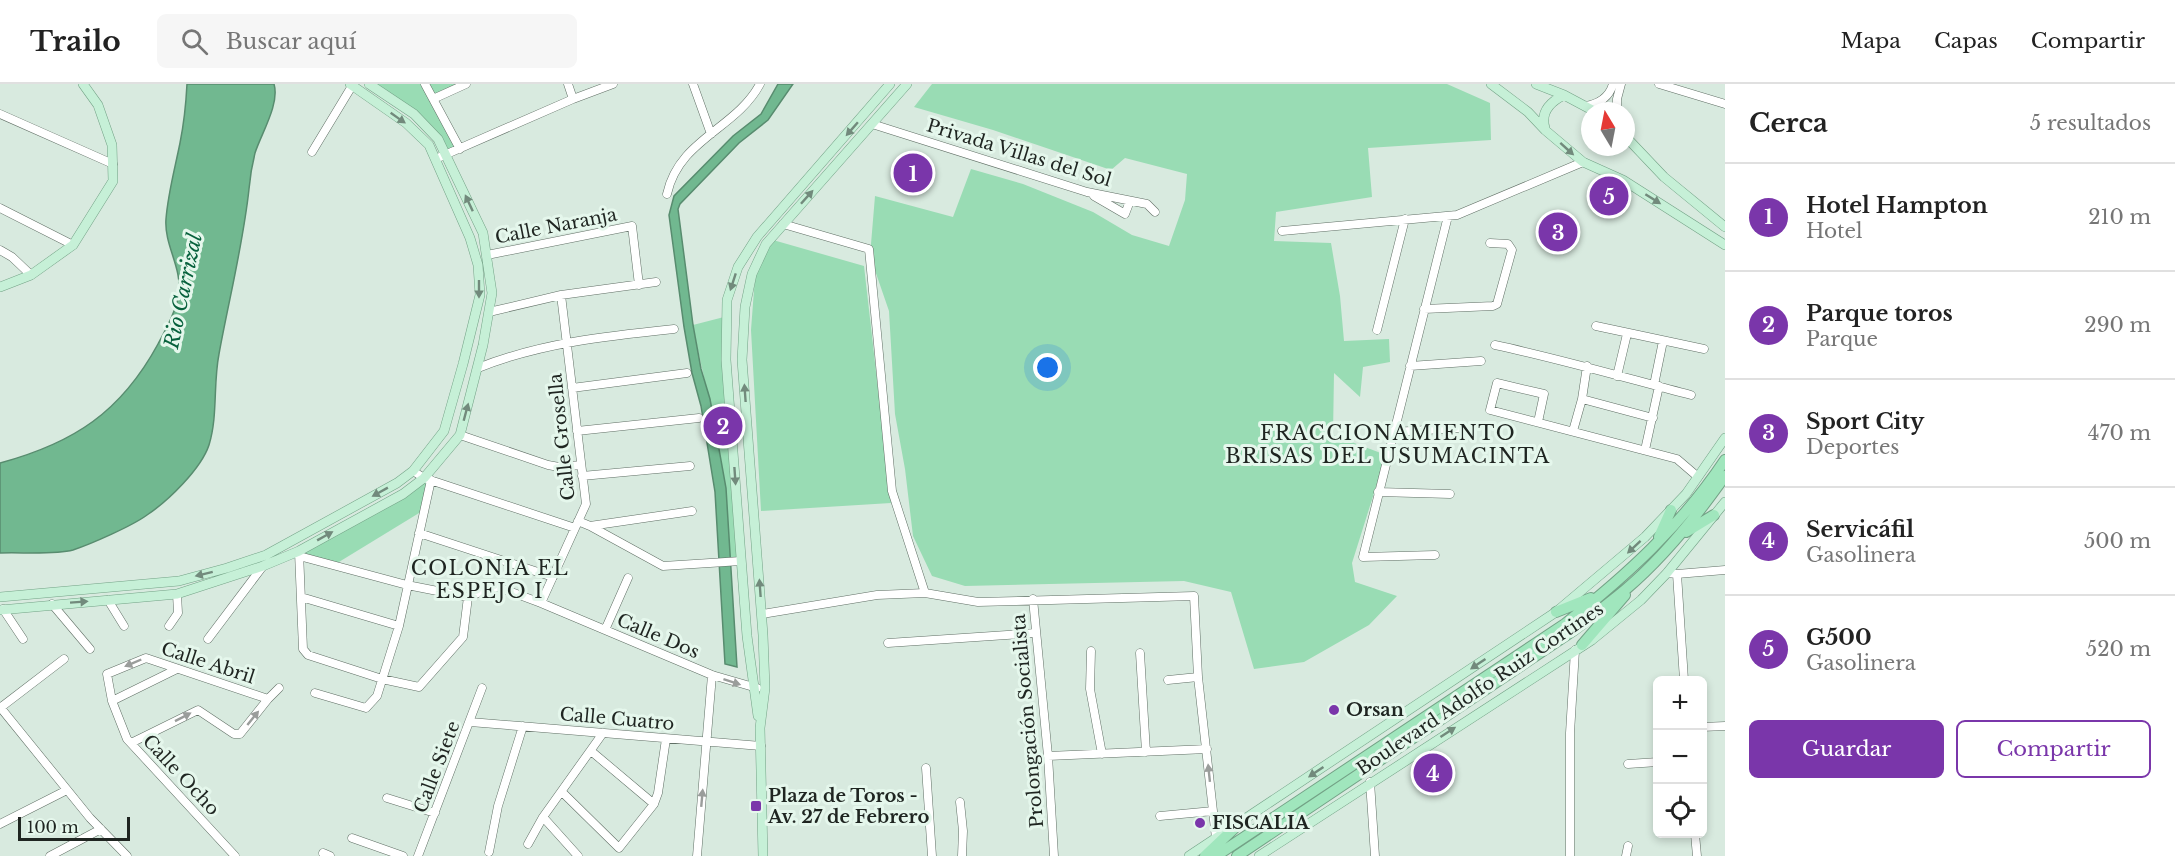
<!DOCTYPE html>
<html lang="es">
<head>
<meta charset="utf-8">
<style>
  body { margin:0; font-family:"Libre Baskerville",serif; background:#f6f6f6; color:#222 }
  .controls { position:absolute; right:18px; bottom:18px; display:grid; overflow:hidden; border-radius:9px; box-shadow:0 3px 9px #0003 }
  .controls button { width:54px; height:54px; display:grid; place-items:center; padding:0; border:0; border-bottom:2px solid #e0e0e0; background:#fff; color:#222; font:30px sans-serif }
  .compass { position:absolute; left:1581px; top:18px; width:54px; height:54px; border-radius:50%; background:#fff; box-shadow:0 3px 9px #0003; rotate:350deg }
  .scale { position:absolute; left:18px; bottom:15px; width:112px; box-sizing:border-box; padding-left:6px; border:3px solid #1f2521; border-top:0; font-size:16px; line-height:21px; white-space:nowrap; color:#1f2521; -webkit-text-stroke:4px #e5f7ec; paint-order:stroke }
  .you { position:absolute; left:1048px; top:284px; width:21px; height:21px; margin:-15px; border:4px solid #fff; border-radius:50%; background:#1a73e8; box-shadow:0 0 0 9px #1a73e833 }
  .badge { display:grid; place-items:center; width:39px; height:39px; border-radius:50%; background:#7a36aa; color:#fff; font-size:20px; font-weight:700 }
  .pin { position:absolute; translate:-50% -50%; border:3px solid #fff; box-shadow:0 2px 6px #0006 }
  .list { margin:0; padding:0; list-style:none }
  h2 { display:flex; justify-content:space-between; align-items:center; height:78px; margin:0; padding:0 24px; font-size:26px }
  h2 small { font-size:20px; font-weight:400; color:#767676 }
  .list li { display:grid; grid-template-columns:39px 1fr auto; gap:18px; align-items:center; box-sizing:border-box; height:108px; padding:0 24px; border-top:2px solid #e0e0e0 }
  .list b { display:block; font-size:22px; white-space:nowrap }
  .list p { margin:0; font-size:20px; white-space:nowrap; color:#767676 }
  .list em { font-size:20px; font-style:normal; color:#767676 }
  .actions { display:flex; gap:12px; padding:18px 24px }
  .actions a { flex:1; padding:14px 0; border:2px solid #7a36aa; border-radius:9px; text-align:center; font-size:21px; color:#7a36aa }
  .actions .main { background:#7a36aa; color:#fff }
  .icon { flex:none; width:33px; height:33px; fill:none; stroke:currentColor; stroke-width:2; stroke-linecap:round; stroke-linejoin:round }
  .map { position:relative; flex:none; width:1725px; height:772px; overflow:hidden }
  header { display:flex; align-items:center; gap:36px; box-sizing:border-box; height:84px; padding:0 30px; background:#fff; border-bottom:2px solid #e0e0e0 }
  header strong { font-size:28px }
  nav { display:flex; gap:33px; margin-inline-start:auto; font-size:21px }
  .search { width:420px; height:54px; background:#f6f6f6; display:flex; align-items:center; gap:15px; box-sizing:border-box; padding:0 21px; border-radius:9px; color:#767676; font-size:22px }
  main { display:flex }
  aside { flex:1; background:#fff }
  .map>svg:first-child { display:block }
  .green { fill:#99dcb4 }
  .water { fill:#71b890; stroke:#588c6f; stroke-width:1.5 }
  .lines { fill:none; stroke-linecap:round; stroke-linejoin:round }
  .minor-casing { stroke:#606f65; stroke-width:9 }
  .major-casing { stroke:#73a286; stroke-width:10 }
  .highway-casing { stroke:#73a286; stroke-width:12 }
  .minor { stroke:#fff; stroke-width:8 }
  .major { stroke:#c6f0d7; stroke-width:9 }
  .highway { stroke:#a0e6bd; stroke-width:10 }
  .oneway { fill:#728a7c }
  .oneway2 { fill:#9a9d9b }
  .poi-dot { fill:#7a36aa; stroke:#e5f7ec; stroke-width:2 }
  .labels { text-anchor:middle; stroke-width:6; stroke-linejoin:round; paint-order:stroke }
  .street-label { font-size:18px; fill:#1f2521; stroke:#e5f7ec }
  .poi-label { font-size:18px; font-weight:bold; fill:#1f2521; stroke:#e5f7ec; text-anchor:start }
  .water-label { font-size:20px; font-style:italic; fill:#07613c; stroke:#e5f7ec }
  .neighbourhood-label { font-size:20px; letter-spacing:1.5px; fill:#1f2521; stroke:#e5f7ec }
</style>
</head>
<body>
<header>
<strong>Trailo</strong>
<div class="search"><svg class="icon" aria-label="search" viewBox="0 0 24 24"><circle cx="10" cy="10" r="6"/><path d="M15 15l6 6"/></svg>Buscar aquí</div>
<nav><a>Mapa</a><a>Capas</a><a>Compartir</a></nav>
</header>
<main>
<div class="map">
<svg width="1725" height="772" viewBox="0 0 1725 772">
  <rect width="100%" height="100%" fill="#d8eadf"/>
  <path class="green" d="M369,0H469L433,15L460,65L447,71L414,30Z
    M932,0H1447L1490,19L1491,56L1368,64L1372,113L1276,128L1274,157L1331,159L1340,212L1344,257L1389,255L1390,278L1363,283L1360,313L1334,289L1333,351L1386,371L1352,479L1355,498L1397,512L1369,541L1304,578L1254,585L1231,508L1184,497L965,502L932,492L913,452L905,385L895,330L889,227L870,172L875,112L953,133L971,85L1023,100L1093,128L1132,151L1169,162L1185,116L1187,90L1125,74L1111,86L993,46L914,23Z
    M773,156L864,182L891,419L761,427L751,246L755,193Z
    M724,233L741,477L730,478C729,453 728,428 725,404C719,349 703,295 693,241Z
    M424,394L431,396L424,426L334,481L299,472Z"/>
  <path class="water" d="M187,0H274C280,20 261,50 255,69C252,81 250,93 249,105C243,161 229,215 219,270C213,300 218,332 209,361C201,385 168,417 147,431C132,442 91,460 73,466C55,471 20,468 0,469V379C74,359 121,328 158,260C166,245 176,227 179,210C182,183 164,161 166,135C168,109 175,84 180,59C184,39 186,20 187,0Z
    M778,0H793L768,36L739,59L680,120L678,125L693,241L701,285L710,315L726,404L737,583L725,580L715,408L701,322L692,289L684,243L669,131L674,112L733,52L761,30Z"/>
  <g class="lines">
    <defs>
      <path id="minor" d="M425,0L460,65
        M568,0L573,15
        M693,0L711,50
        M1659,0L1725,20
        M433,15L466,0
        M1585,22C1599,20 1609,14 1613,0
        M1617,27V15L1621,0
        M0,30L113,80
        M872,40L1087,108L1147,120L1155,128
        M312,68L352,2
        M440,73L573,15L613,0
        M667,110C679,55 736,45 760,0
        M1094,112L1125,130L1130,117
        M0,124L73,161
        M783,140L869,165L892,407L925,509
        M1282,147L1457,131L1583,78
        M0,166L12,173L31,191
        M487,171L632,142L639,201
        M1424,225L1493,222L1497,220L1512,166L1508,160L1490,159
        M489,228L561,211L656,198
        M1596,242L1704,265
        M1377,246L1405,135
        M1495,261C1561,275 1626,294 1691,311
        M1410,282L1481,277
        M478,284C540,259 607,252 674,245
        M1617,292L1627,250
        M1654,301L1663,257
        M572,304L687,289
        M1582,315L1653,334
        M1538,338L1544,310L1497,299L1490,326L1677,375L1698,393
        M577,347L699,334
        M1573,347L1582,315L1587,282
        M1394,348L1459,344
        M460,351L548,381L559,383L581,381
        M1645,366L1659,302
        M413,387L424,394L575,444
        M582,392L690,382
        M1378,408L1450,410
        M578,437L590,442L692,427
        M590,442L663,482L741,477
        M419,449L553,493
        M299,468L303,565L308,571L382,595L419,603L463,553L468,513
        M1435,471L1363,473L1448,132
        M299,472L407,501L468,513L495,502L541,519L712,591L757,604
        M1667,489L1677,490L1684,596
        M1677,490L1725,486
        M301,513L399,542
        M1033,515L1048,672L1054,772
        M108,516L124,542
        M541,519L586,420L561,211
        M52,520L90,565
        M3,525L23,555
        M762,530L877,511L925,509L978,518L1194,512L1198,593L1216,754
        M169,542L178,529L177,510
        M605,546L628,494
        M208,555L263,482
        M888,559L1036,549
        M1091,567L1090,605L1102,670
        M1140,569L1146,668
        M1168,596L1198,593
        M315,609L366,624L377,612L399,542L431,396
        M112,617L177,585
        M0,623L90,734L127,772
        M0,624L64,575
        M470,638L761,662
        M1702,643L1725,642
        M131,659L198,626L234,650H240L268,615L279,604
        M591,667L654,720
        M1048,672L1207,665
        M1628,680L1658,678
        M926,684L932,772
        M1370,698L1375,772
        M562,708L619,764L654,720L658,709L666,655
        M387,714L435,729
        M960,718L963,747L962,772
        M1160,732L1213,727
        M543,733L578,772
        M0,740L67,706
        M1695,750L1697,772
        M352,754L403,772
        M528,760L543,733L603,649
        M489,768L498,722L523,642
        M323,769L330,772
        M50,772L101,745
        M235,772L127,655L112,617L107,590L146,574L268,615
        M418,772L482,604
        M697,772L712,591
        M1570,772V649L1575,566
        M1626,772L1628,762"/>
      <path id="major" d="M1491,0L1528,28L1545,46L1583,78L1623,96L1725,161
        M1536,0L1564,11L1594,27
        M1545,44C1540,28 1550,18 1564,11
        M1626,53L1664,93L1725,143
        M0,203L31,191L73,161L113,97L112,61L98,21L83,0
        M0,513L179,497L227,484L266,471L397,399L413,387L444,347L463,280L480,211L478,181L470,154L429,61L406,39L350,0
        M0,526L177,510L263,482L299,467L403,410L424,394L460,351L483,261L492,209L483,149L438,55L414,30L369,0
        M758,632L747,552L726,276L727,216L738,183L757,153L890,0
        M763,772L760,644L765,604L763,551L742,276L745,223L752,190L766,160L907,0
        M1189,772L1556,528L1645,453L1686,410L1725,354
        M1259,772L1592,556L1641,516L1667,489L1725,418"/>
      <path id="highway" d="M1686,448L1714,431
        M1659,453L1671,426
        M1556,528L1591,514
        M1582,561L1625,511
        M1205,772L1242,737
        M1216,772L1565,540C1627,491 1681,442 1725,376
        M1237,772L1574,546C1591,533 1608,520 1625,506C1663,474 1696,433 1725,392"/>
    </defs>
    <use href="#minor" class="minor-casing"/>
    <use href="#major" class="major-casing"/>
    <use href="#highway" class="highway-casing"/>
    <use href="#minor" class="minor"/>
    <use href="#major" class="major"/>
    <use href="#highway" class="highway"/>
  </g>
  <defs><path id="oneway-solid" d="M-6-.8H1V-3.2L6.5 0L1 3.2V.8H-6Z" transform="scale(1.5)"/></defs>
  <g class="oneway">
    <use href="#oneway-solid" transform="translate(398 34) rotate(35)"/>
    <use href="#oneway-solid" transform="translate(852 45) rotate(131)"/>
    <use href="#oneway-solid" transform="translate(1567 65) rotate(42)"/>
    <use href="#oneway-solid" transform="translate(807 113) rotate(-48)"/>
    <use href="#oneway-solid" transform="translate(1653 115) rotate(32)"/>
    <use href="#oneway-solid" transform="translate(469 119) rotate(-115)"/>
    <use href="#oneway-solid" transform="translate(733 198) rotate(108)"/>
    <use href="#oneway-solid" transform="translate(479 205) rotate(90)"/>
    <use href="#oneway-solid" transform="translate(745 309) rotate(-94)"/>
    <use href="#oneway-solid" transform="translate(466 328) rotate(-75)"/>
    <use href="#oneway-solid" transform="translate(735 392) rotate(86)"/>
    <use href="#oneway-solid" transform="translate(380 408) rotate(151)"/>
    <use href="#oneway-solid" transform="translate(325 452) rotate(-29)"/>
    <use href="#oneway-solid" transform="translate(1634 463) rotate(137)"/>
    <use href="#oneway-solid" transform="translate(204 490) rotate(166)"/>
    <use href="#oneway-solid" transform="translate(760 504) rotate(-94)"/>
    <use href="#oneway-solid" transform="translate(79 518) rotate(-4)"/>
    <use href="#oneway-solid" transform="translate(1478 580) rotate(146)"/>
    <use href="#oneway-solid" transform="translate(1448 648) rotate(-33)"/>
    <use href="#oneway-solid" transform="translate(1316 688) rotate(146)"/>
  </g>
  <g class="oneway2">
    <use href="#oneway-solid" transform="translate(133 579) rotate(157)"/>
    <use href="#oneway-solid" transform="translate(732 598) rotate(18)"/>
    <use href="#oneway-solid" transform="translate(183 633) rotate(-27)"/>
    <use href="#oneway-solid" transform="translate(253 634) rotate(-51)"/>
    <use href="#oneway-solid" transform="translate(1209 689) rotate(-96)"/>
    <use href="#oneway-solid" transform="translate(702 714) rotate(-85)"/>
  </g>
  <g class="poi-dot">
    <circle cx="1334" cy="626" r="6"/>
    <rect x="750" y="716" width="12" height="12" rx="3"/>
    <circle cx="1200" cy="739" r="6"/>
  </g>
  <g class="labels">
    <g class="street-label">
      <text transform="translate(1019 69) rotate(17)" y="6">Privada Villas del Sol</text>
      <text transform="translate(556 142) rotate(-11)" y="6">Calle Naranja</text>
      <text transform="translate(562 353) rotate(-96)" y="6">Calle Grosella</text>
      <text transform="translate(658 552) rotate(23)" y="6">Calle Dos</text>
      <text transform="translate(208 579) rotate(18)" y="6">Calle Abril</text>
      <text transform="translate(1480 605) rotate(-34)" y="6">Boulevard Adolfo Ruiz Cortines</text>
      <text transform="translate(617 635) rotate(5)" y="6">Calle Cuatro</text>
      <text transform="translate(1028 637) rotate(-95)" y="6">Prolongación Socialista</text>
      <text transform="translate(437 683) rotate(-69)" y="6">Calle Siete</text>
      <text transform="translate(181 691) rotate(47)" y="6">Calle Ocho</text>
    </g>
    <g class="poi-label">
      <text x="1346" y="632">Orsan</text>
      <text x="768" y="718">Plaza de Toros -<tspan x="768" dy="21">Av. 27 de Febrero</tspan></text>
      <text x="1212" y="745">FISCALIA</text>
    </g>
    <g class="water-label">
      <text transform="translate(183 207) rotate(-78)" y="7">Rio Carrizal</text>
    </g>
    <g class="neighbourhood-label">
      <text x="1388" y="356">FRACCIONAMIENTO<tspan x="1388" dy="23">BRISAS DEL USUMACINTA</tspan></text>
      <text x="490" y="491">COLONIA EL<tspan x="490" dy="23">ESPEJO I</tspan></text>
    </g>
  </g>
</svg>
<div class="controls">
<button>+</button>
<button>−</button>
<button><svg class="icon" aria-label="locate" viewBox="0 0 24 24"><circle cx="12" cy="12" r="6"/><path d="M12 2v4M12 18v4M2 12h4M18 12h4"/></svg></button>
</div>
<svg class="compass" viewBox="-18 -18 36 36"><path d="M0-13l5 13h-10z" fill="#e53935"/><path d="M0 13l5-13h-10z" fill="#767676"/></svg>
<div class="scale">100 m</div>
<div class="you"></div>
<div class="pin badge" style="left:913px;top:89px">1</div>
<div class="pin badge" style="left:723px;top:342px">2</div>
<div class="pin badge" style="left:1558px;top:148px">3</div>
<div class="pin badge" style="left:1433px;top:689px">4</div>
<div class="pin badge" style="left:1609px;top:112px">5</div>
</div>
<aside>
<h2>Cerca<small>5 resultados</small></h2>
<ul class="list">
<li><span class="badge">1</span><div><b>Hotel Hampton</b><p>Hotel</p></div><em>210 m</em></li>
<li><span class="badge">2</span><div><b>Parque toros</b><p>Parque</p></div><em>290 m</em></li>
<li><span class="badge">3</span><div><b>Sport City</b><p>Deportes</p></div><em>470 m</em></li>
<li><span class="badge">4</span><div><b>Servicáfil</b><p>Gasolinera</p></div><em>500 m</em></li>
<li><span class="badge">5</span><div><b>G500</b><p>Gasolinera</p></div><em>520 m</em></li>
</ul>
<div class="actions"><a class="main">Guardar</a><a>Compartir</a></div>
</aside>
</main>
</body>
</html>
